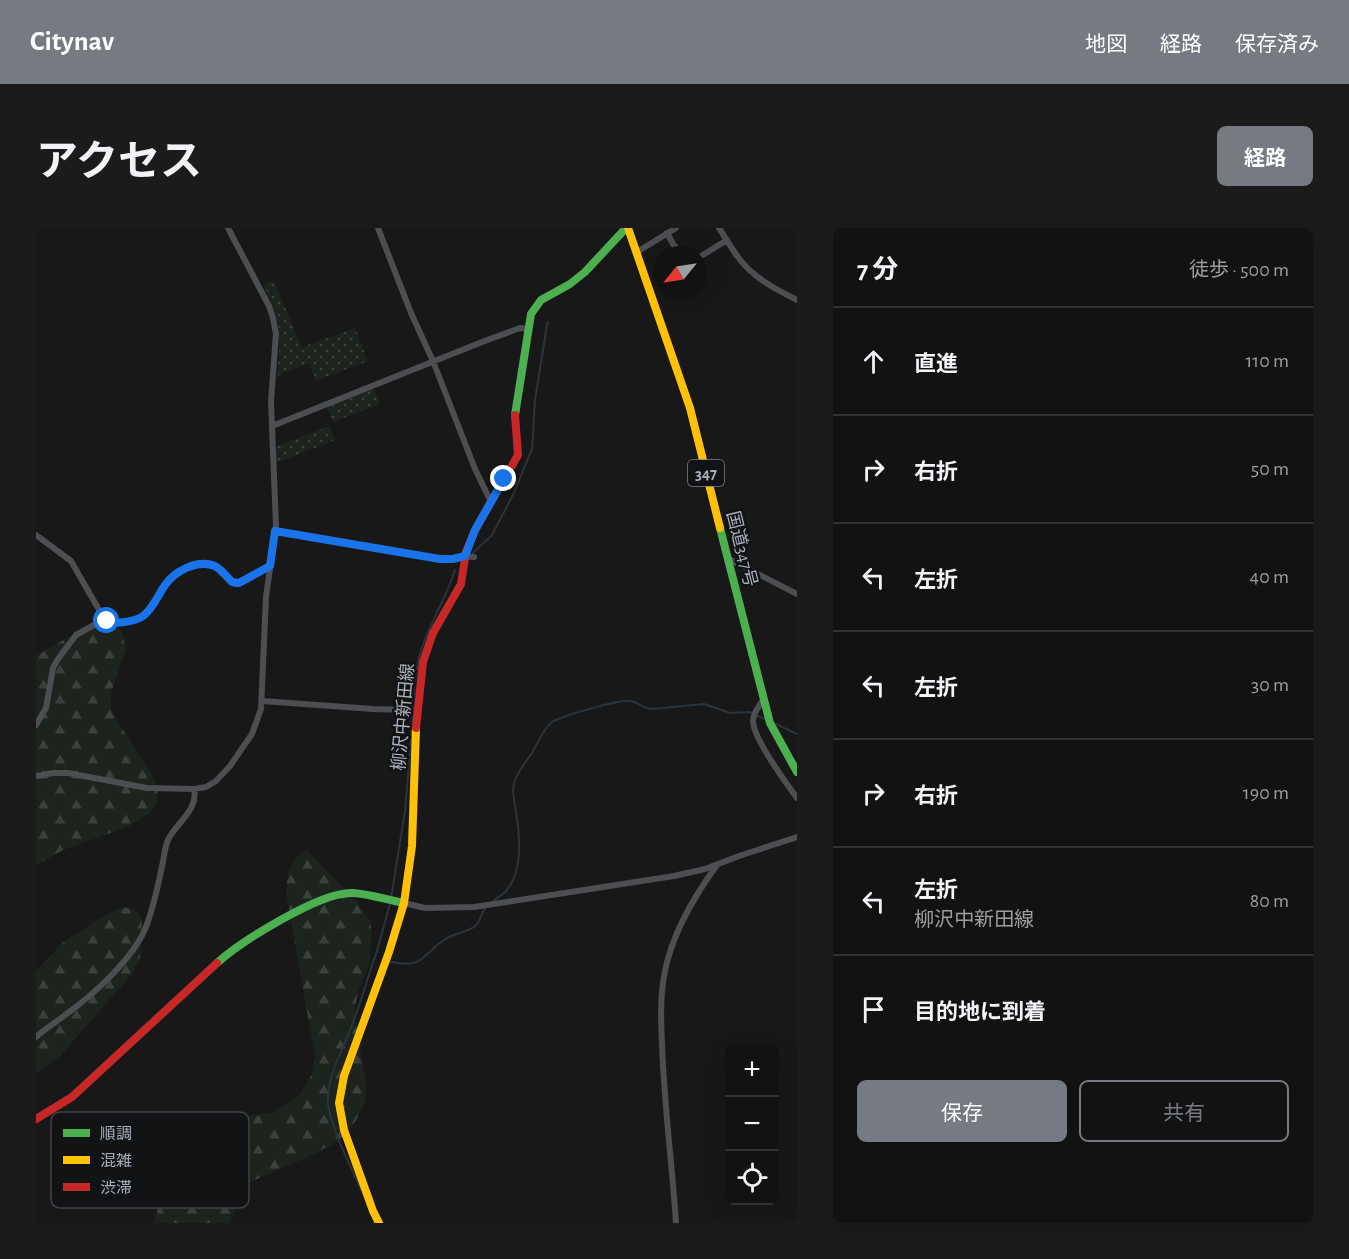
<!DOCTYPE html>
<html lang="ja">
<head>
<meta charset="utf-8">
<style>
  body { margin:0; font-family:"Alegreya Sans","Noto Sans JP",sans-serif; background:#1b1b1c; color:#f1f3f6 }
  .controls { position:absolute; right:18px; bottom:18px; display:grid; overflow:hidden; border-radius:9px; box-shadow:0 6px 24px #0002 }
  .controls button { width:54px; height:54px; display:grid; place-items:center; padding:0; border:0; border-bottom:2px solid #313233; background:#121213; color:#f1f3f6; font:30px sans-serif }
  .compass { position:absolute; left:617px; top:18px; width:54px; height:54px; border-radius:50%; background:#121213; box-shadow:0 6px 24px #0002; rotate:240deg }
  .stop { position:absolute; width:18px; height:18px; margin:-14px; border:4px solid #1a73e8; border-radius:50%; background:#fff }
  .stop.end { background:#1a73e8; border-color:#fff; box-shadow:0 2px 6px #0008 }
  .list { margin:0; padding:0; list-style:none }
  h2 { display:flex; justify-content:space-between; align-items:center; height:78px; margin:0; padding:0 24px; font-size:26px }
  h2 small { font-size:20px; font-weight:400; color:#9c9ea0 }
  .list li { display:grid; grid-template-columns:39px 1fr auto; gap:18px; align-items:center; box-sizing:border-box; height:108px; padding:0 24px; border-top:2px solid #313233 }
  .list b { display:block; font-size:22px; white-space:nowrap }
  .list p { margin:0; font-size:20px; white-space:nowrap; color:#9c9ea0 }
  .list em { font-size:20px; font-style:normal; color:#9c9ea0 }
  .actions { display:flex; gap:12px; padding:18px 24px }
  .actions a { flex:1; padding:14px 0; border:2px solid #767a82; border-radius:9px; text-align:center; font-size:21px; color:#767a82 }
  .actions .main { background:#767a82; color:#fff }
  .icon { flex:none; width:33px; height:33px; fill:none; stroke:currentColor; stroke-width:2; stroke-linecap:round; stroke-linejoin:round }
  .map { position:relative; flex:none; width:761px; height:995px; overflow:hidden; border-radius:9px }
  header { display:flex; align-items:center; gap:36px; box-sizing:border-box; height:84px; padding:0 30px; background:#767a82; color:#fff }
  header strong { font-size:28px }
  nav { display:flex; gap:33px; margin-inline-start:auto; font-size:21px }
  .intro { display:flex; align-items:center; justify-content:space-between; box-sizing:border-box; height:144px; padding:0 36px }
  h1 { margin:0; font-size:42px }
  .button { padding:15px 27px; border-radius:9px; background:#767a82; color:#fff; font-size:21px; font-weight:700 }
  main { display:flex; gap:36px; padding:0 36px }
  aside { flex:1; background:#121213; border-radius:9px; box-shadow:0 6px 24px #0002 }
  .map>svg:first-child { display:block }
  .grass { fill:url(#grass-dots) }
  .forest { fill:url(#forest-firs) }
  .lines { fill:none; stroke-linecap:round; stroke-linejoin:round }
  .stream { stroke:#2a343c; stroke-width:2 }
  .street { stroke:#4c4e52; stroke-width:6 }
  .fast { stroke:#4caf50; stroke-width:8 }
  .slow { stroke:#ffc107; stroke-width:8 }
  .jam { stroke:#c62828; stroke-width:8 }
  .route { stroke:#1a73e8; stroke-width:8 }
  .labels { text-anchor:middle; stroke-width:5; stroke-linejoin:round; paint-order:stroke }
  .shield { fill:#121315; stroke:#7c8089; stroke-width:1.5 }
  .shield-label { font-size:16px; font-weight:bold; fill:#a9afbb }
  .street-label { font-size:18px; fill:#a9afbb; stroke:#121315 }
  .key { fill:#121315; stroke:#3f4247; stroke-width:1.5 }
  .key-label { font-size:16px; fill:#a9afbb }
</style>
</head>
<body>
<header>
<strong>Citynav</strong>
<nav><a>地図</a><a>経路</a><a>保存済み</a></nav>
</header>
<div class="intro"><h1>アクセス</h1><a class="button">経路</a></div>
<main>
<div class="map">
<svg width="761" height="995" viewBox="0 0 761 995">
  <defs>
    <pattern id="grass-dots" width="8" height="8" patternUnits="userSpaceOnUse" patternTransform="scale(1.5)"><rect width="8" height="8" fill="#1c241d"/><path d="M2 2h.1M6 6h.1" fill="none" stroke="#3a413c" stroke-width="1.8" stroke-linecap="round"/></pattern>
    <pattern id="forest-firs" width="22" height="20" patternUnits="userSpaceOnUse" patternTransform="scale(1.5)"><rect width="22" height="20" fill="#1c241d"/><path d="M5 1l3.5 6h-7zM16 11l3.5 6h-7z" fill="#3a413c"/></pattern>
  </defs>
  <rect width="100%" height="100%" fill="#181819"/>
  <path class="grass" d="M238,53L266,119L319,100L332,133L280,153L273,135L241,148C245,108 247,94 227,57Z
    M337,159L344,176L297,194L290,178Z
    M294,198L299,212L238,236V219Z"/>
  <path class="forest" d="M63,391L78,396L86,404L90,421L75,464V480L84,497L115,545L122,559L121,575L115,584L91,599L27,622L0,637V428Z
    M268,623H272L321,674L334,692L336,706L333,736L322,764L318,784L330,855L329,874L322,889L311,906L297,916L276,927L216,953L209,959L194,995H118L130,950L140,934L159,907L175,896L189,891L235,885L249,877L264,866L275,848L279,829L250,665C252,645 251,637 268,623Z
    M86,679L97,681L103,685L106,692L104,731L95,747L26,826L0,846V743L26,715L66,689Z"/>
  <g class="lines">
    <path class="stream" d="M435,327L456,307L477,267L496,221L499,172L511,97L512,94
      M377,483C378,460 379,438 387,417C396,391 411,368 419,342
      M740,496L761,506
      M355,670L369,583L377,488
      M456,674C460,671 466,667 470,663C487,644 484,608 480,584C479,576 477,569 477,561C478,548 489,535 496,525C501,516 508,500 516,494C525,488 585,471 595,473C603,475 606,480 616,481L668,476L694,485L713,484L729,491
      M352,733C391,743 384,725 413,709C421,705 432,704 439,698C445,693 445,684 451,678
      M325,962C315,938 295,901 292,876C290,849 307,822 316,797C324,776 331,753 338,731L339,730L354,676"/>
    <path class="street" d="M342,0L375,85L397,133L439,241L455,274
      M683,0C693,15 702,33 717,45C730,57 746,64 761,72
      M631,5L637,16L646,27
      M601,24L640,0
      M662,30L691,12
      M236,198L446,114L484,100L493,101
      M239,303L404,331C415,332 426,328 438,329
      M0,307L35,333L66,387C68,389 70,392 72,394C78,397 103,392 108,388C111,385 114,380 116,377C126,364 132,350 147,342C154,339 161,336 169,336C184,337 188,350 199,356L234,338
      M691,330L761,366
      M727,472C723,478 717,485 717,493C717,510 750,555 761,570
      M226,473L337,481L371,482L381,484
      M0,497L10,480L17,440L22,431L40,407L69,391
      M0,548L17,545H32L111,560L158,561L170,559L180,553L194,538L216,506L225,481L230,369L240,298L235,173L240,106L237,90L233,78L192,0
      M368,675L389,680L438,679L638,648L669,641L703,628L761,609
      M0,809C9,801 19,795 29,787C56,768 96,732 109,701C118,680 122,656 127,634C128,627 129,619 132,612C140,595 163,582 158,561
      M640,995C636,935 628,876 626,816C625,794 624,770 628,748C635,707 657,670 681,637"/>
    <path class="fast" d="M479,187L495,86L505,72L534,56L549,44L590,0
      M684,300L734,495L761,544
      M181,735C206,713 285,663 317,665C334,666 352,672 368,675"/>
    <path class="slow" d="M592,0L654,180L684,300
      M343,995L337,983L308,902L303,875L308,848L353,724L368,675L376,618L380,500"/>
    <path class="jam" d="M380,500L387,434L397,405L425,356L430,324L439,302L482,227L479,187
      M0,891L36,869L181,735"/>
  </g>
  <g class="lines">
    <path class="route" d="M71,393C79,397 101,393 107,388C117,381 122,367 129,357C139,343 161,331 179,338C186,342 191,349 196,354L203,355L234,338L239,303L404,331H417L429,328L439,302L468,251"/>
  </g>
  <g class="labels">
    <rect class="shield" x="652" y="232" width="36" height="26" rx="4.5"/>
    <g class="shield-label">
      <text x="670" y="251">347</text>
    </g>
    <g class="street-label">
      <text transform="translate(706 321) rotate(76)" y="6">国道347号</text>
      <text transform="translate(367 489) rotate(-85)" y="6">柳沢中新田線</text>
    </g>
  </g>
  <rect x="15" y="884" width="198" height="96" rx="9" class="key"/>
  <rect x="27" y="901" width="27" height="8" fill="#4caf50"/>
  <rect x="27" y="928" width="27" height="8" fill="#ffc107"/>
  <rect x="27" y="955" width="27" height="8" fill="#c62828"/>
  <g class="key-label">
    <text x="64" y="911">順調</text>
    <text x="64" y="938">混雑</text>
    <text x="64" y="965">渋滞</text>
  </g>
</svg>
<div class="controls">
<button>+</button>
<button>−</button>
<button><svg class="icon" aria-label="locate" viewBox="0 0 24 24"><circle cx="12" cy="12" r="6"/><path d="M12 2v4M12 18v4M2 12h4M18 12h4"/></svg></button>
</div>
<svg class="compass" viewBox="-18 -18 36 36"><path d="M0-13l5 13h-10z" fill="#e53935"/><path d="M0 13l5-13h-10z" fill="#9c9ea0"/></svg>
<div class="stop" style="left:71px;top:393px"></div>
<div class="stop end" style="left:468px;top:251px"></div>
</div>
<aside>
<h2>7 分<small>徒歩 · 500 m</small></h2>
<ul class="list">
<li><svg class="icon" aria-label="ahead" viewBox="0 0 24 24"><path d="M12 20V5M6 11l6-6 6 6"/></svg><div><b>直進</b></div><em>110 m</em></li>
<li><svg class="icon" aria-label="right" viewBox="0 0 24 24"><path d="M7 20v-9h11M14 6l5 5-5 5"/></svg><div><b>右折</b></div><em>50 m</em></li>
<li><svg class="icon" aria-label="left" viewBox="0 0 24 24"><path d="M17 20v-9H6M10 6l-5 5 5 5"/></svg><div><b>左折</b></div><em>40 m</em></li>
<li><svg class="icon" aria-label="left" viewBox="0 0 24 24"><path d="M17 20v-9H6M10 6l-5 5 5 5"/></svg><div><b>左折</b></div><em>30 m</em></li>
<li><svg class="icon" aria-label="right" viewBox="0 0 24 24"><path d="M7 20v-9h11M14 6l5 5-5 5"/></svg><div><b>右折</b></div><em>190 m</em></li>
<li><svg class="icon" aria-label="left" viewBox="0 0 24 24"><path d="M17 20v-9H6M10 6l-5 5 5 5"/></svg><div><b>左折</b><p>柳沢中新田線</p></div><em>80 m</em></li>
<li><svg class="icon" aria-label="arrive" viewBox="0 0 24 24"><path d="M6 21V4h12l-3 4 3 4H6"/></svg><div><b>目的地に到着</b></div></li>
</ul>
<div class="actions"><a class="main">保存</a><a>共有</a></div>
</aside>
</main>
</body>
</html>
